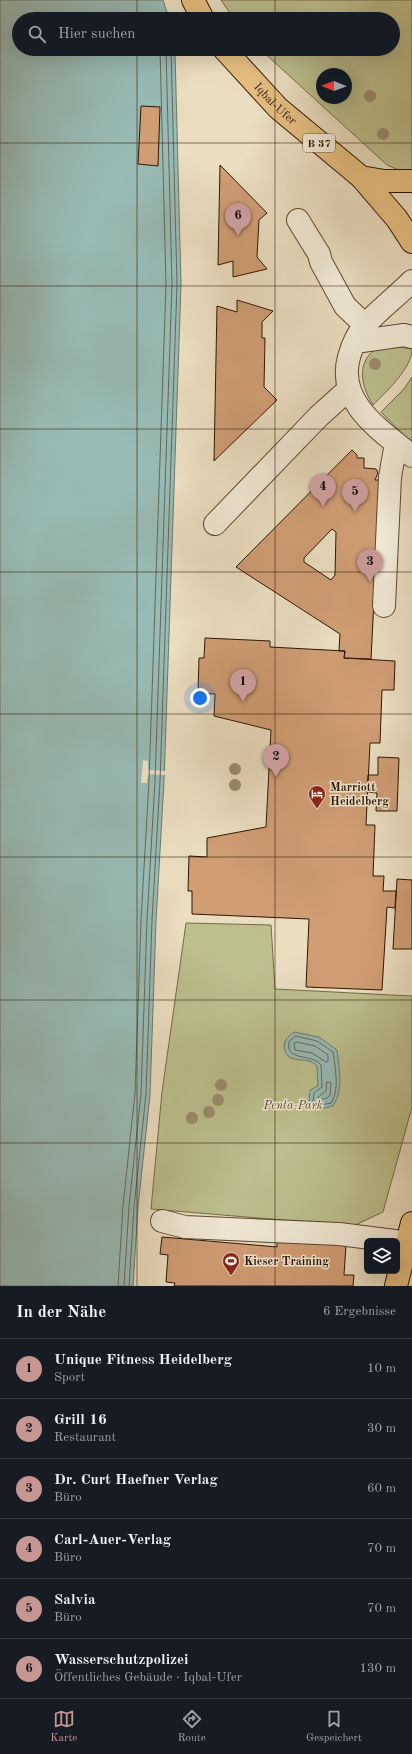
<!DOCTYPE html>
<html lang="de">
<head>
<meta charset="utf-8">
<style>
  body { margin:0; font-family:"Old Standard TT",serif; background:#242831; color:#f1f3f6 }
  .controls { position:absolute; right:12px; bottom:12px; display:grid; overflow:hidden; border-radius:6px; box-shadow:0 4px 16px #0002 }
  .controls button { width:36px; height:36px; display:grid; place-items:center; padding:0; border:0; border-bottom:1px solid #363941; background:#171b24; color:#f1f3f6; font:20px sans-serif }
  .compass { position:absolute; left:316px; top:68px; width:36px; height:36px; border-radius:50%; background:#171b24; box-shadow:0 4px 16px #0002; rotate:271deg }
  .you { position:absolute; left:200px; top:698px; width:14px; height:14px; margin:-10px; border:3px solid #fff; border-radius:50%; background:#1a73e8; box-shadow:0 0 0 6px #1a73e833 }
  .badge { display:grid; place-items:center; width:26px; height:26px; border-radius:50%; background:#c59692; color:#111; font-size:13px; font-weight:700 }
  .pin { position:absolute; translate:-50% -33px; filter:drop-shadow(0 1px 2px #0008) }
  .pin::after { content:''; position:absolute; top:21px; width:14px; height:12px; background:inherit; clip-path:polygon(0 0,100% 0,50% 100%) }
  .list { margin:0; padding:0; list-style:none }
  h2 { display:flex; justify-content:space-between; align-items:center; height:52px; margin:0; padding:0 16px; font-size:17px }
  h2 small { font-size:13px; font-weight:400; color:#9ea1a6 }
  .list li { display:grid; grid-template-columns:26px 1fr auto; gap:12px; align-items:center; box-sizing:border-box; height:60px; padding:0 16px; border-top:1px solid #363941 }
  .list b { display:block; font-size:15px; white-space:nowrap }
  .list p { margin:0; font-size:13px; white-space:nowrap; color:#9ea1a6 }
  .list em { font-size:13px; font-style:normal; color:#9ea1a6 }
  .icon { flex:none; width:22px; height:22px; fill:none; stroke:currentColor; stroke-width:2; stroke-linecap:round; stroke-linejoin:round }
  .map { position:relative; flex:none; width:412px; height:1286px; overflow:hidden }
  .search { position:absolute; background:#171b24; box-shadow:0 4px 16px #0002; left:12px; right:12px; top:12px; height:44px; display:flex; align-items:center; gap:10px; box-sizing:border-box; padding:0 14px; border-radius:22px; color:#9ea1a6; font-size:15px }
  .sheet { height:412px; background:#171b24 }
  nav { display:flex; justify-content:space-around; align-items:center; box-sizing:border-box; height:56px; border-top:1px solid #363941; background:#171b24; font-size:11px; color:#9ea1a6 }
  nav a { display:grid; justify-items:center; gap:2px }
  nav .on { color:#c59692 }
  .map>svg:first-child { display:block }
  .green { fill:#bdbf8d; stroke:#756b46; fill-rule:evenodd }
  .water { fill:#98bbb5; stroke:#6d796d }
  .pier { fill:#eaddc0 }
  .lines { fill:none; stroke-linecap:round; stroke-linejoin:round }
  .shore { stroke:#62695a; stroke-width:1 }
  .building { fill:#d09d75; stroke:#2d1700; fill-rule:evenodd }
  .minor-casing { stroke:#5c4830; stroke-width:24 }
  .major-casing { stroke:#2d1700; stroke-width:24 }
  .minor { stroke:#f1e9d6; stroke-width:22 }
  .major { stroke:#e5be80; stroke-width:22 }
  .tree { fill:#9a8c6e }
  .grid { fill:none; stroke:#2d1700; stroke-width:1; stroke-opacity:0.55 }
  .labels { text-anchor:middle; stroke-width:3; stroke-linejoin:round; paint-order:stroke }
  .shield { fill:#f1e9d6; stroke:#685640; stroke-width:1 }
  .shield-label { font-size:11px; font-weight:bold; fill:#2d1700 }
  .street-label { font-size:12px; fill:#2d1700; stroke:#f1e9d6 }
  .poi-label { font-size:12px; font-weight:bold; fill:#2d1700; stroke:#f1e9d6; text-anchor:start }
  .park-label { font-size:12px; font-style:italic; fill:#58492a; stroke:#f1e9d6 }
</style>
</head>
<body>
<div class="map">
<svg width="412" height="1286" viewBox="0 0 412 1286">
  <rect width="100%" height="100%" fill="#eaddc0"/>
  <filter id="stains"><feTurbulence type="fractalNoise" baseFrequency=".005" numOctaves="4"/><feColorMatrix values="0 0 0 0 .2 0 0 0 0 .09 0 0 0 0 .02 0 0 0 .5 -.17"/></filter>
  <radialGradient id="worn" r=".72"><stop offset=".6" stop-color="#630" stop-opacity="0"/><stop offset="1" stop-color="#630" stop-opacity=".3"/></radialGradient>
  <path class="green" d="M221,0H412V170H399L387,165L260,49H393V19H234ZM322,74H346V98H322Z
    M397,344L398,347L412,349C412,368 386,392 373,405C361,387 355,360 379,347C383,344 392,345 397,344Z
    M412,377V444L381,412L404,389Z
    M186,923L271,925L275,989L412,996V1107L383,1212L353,1226L151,1209L162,1092Z"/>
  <path class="water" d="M0,0H163L169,19H19V49H175V52L181,284L164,781L156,921L150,1095L138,1207L133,1286H0Z
    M294,1032L319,1037L337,1050C339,1069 344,1089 333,1106L320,1109L312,1108L309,1102L310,1090L318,1086L317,1066C315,1064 312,1062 309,1061C300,1059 287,1061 285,1050C282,1041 288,1037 294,1032Z"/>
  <path class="pier" d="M143,760L148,761V770L166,771V775L148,774L147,783H141Z"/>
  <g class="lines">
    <path class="shore" d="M296,1036L317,1041L333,1052C335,1068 340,1089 331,1103L320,1105L315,1104L313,1102L314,1093L322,1087L321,1065C312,1053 285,1062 289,1042Z
      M297,1042L315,1046L328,1055V1061L326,1062L312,1053L295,1050L294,1044Z
      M327,1082L331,1083L330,1095L327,1098L319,1100L318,1097L326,1091Z
      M118,1286L123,1206L135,1093L141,920L149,781L166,284L160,49
      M124,1286L129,1206L141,1094L147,920L155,781L172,284L166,49
      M129,1286L134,1207L146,1094L152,920L160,781L177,284L171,49"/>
  </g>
  <path class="building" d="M141,106L160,107L158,166L138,164Z
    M220,165L267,213L259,220L257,257L267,269L233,277V261L218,265Z
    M237,300L273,311L262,322V338H265L264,387L277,400L214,461L217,306L237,312Z
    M352,450L357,455V458H364V468L376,469L378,473L375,480H380L371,659L344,658L345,651H339L340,634L236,567ZM332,529L336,532L335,575L331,580L304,562V558Z
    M205,638L270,641V647L345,651L344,658L395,661L394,690H382L380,743H370L366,825H375L373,876H384L383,891H396L395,908L387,907L382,990L306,987L309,919L192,914V891H188L189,856L207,857V838L266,827L271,730L214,716L215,694L198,693L199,658H204Z
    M378,757L399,758L397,811H376L377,793L367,792L368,775H378Z
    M397,879L412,880V949H393Z
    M162,1237L277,1247V1239L346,1245L344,1275H354L353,1286H174L175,1283L166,1282L168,1255L160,1254Z"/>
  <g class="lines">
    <defs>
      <path id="minor" d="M298,220L319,254L321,262L345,306L365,325
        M412,281C397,296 380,309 365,325C357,334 352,346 349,357C336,403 382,431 412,456
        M355,342L404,335L412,337
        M215,524L319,416L349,389
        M384,606L390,477L396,443
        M162,1221L185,1227L339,1234L395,1241"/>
      <g id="major">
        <path d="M193,0L203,19"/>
        <path id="s1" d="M224,49L278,108L361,177L397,219L412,242"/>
        <path d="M361,177L384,181H412"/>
        <path d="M396,1286L412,1223"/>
      </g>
    </defs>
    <use href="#minor" class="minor-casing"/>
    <use href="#major" class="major-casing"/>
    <use href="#minor" class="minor"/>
    <use href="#major" class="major"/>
  </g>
  <g class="tree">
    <circle cx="370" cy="96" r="6"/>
    <circle cx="383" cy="134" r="6"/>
    <circle cx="375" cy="364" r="6"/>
    <circle cx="235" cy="769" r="6"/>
    <circle cx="235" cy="785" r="6"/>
    <circle cx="221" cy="1085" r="6"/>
    <circle cx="218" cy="1100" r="6"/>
    <circle cx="209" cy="1112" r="6"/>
    <circle cx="192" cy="1118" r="6"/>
  </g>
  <path class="grid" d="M137,0V19M275,0V19M137,49V1286M275,49V1286M0,143H412M0,286H412M0,429H412M0,572H412M0,714H412M0,857H412M0,1000H412M0,1143H412"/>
  <defs>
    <symbol id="hotel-pin" viewBox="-11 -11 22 30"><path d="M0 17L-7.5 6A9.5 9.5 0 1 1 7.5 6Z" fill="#8f2418" stroke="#f1e9d6"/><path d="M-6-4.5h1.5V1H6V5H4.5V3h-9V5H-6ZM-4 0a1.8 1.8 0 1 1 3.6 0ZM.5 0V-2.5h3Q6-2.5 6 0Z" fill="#fff"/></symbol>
    <symbol id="stadium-pin" viewBox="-11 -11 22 30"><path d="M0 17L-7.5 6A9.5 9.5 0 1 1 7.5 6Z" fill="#8f2418" stroke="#f1e9d6"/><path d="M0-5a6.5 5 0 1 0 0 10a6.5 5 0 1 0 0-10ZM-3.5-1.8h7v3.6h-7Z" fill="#fff"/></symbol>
  </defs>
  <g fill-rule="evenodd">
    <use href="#hotel-pin" x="307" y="784" width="20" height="27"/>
    <use href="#stadium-pin" x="221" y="1251" width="20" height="27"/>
  </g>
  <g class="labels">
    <rect class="shield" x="303" y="134" width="32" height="18" rx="3"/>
    <g class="shield-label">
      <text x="319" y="147">B 37</text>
    </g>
    <g class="street-label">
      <text dy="4" stroke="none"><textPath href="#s1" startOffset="75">Iqbal-Ufer</textPath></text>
    </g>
    <g class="poi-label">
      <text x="330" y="791">Marriott<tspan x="330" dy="14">Heidelberg</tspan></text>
      <text x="244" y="1265">Kieser Training</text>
    </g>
    <g class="park-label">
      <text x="293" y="1109">Penta-Park</text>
    </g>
  </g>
  <rect width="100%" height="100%" filter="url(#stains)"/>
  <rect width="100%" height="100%" fill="url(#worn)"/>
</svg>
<div class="controls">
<button><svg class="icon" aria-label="layers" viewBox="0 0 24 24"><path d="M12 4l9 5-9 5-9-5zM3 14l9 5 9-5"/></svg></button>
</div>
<svg class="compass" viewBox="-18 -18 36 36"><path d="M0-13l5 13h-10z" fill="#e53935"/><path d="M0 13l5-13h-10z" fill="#9ea1a6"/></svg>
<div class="you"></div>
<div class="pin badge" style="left:243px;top:702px">1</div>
<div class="pin badge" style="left:276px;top:777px">2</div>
<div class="pin badge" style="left:370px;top:582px">3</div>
<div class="pin badge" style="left:323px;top:507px">4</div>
<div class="pin badge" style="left:355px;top:512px">5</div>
<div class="pin badge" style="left:238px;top:236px">6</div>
<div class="search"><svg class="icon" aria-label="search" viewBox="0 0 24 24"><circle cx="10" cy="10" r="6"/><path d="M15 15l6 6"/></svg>Hier suchen</div>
</div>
<section class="sheet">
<h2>In der Nähe<small>6 Ergebnisse</small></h2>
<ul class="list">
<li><span class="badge">1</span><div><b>Unique Fitness Heidelberg</b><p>Sport</p></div><em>10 m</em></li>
<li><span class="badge">2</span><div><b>Grill 16</b><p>Restaurant</p></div><em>30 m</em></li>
<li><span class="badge">3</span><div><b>Dr. Curt Haefner Verlag</b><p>Büro</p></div><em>60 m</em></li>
<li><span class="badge">4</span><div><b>Carl-Auer-Verlag</b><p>Büro</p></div><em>70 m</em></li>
<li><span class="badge">5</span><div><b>Salvia</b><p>Büro</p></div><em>70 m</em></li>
<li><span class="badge">6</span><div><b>Wasserschutzpolizei</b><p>Öffentliches Gebäude · Iqbal-Ufer</p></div><em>130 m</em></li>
</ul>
</section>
<nav>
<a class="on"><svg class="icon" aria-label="map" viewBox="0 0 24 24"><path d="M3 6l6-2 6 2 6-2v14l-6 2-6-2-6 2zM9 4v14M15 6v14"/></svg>Karte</a>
<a><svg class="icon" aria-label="directions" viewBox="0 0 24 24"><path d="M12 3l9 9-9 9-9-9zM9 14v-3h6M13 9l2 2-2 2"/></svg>Route</a>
<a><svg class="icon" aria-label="saved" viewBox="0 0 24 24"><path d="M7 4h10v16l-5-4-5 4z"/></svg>Gespeichert</a>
</nav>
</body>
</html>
